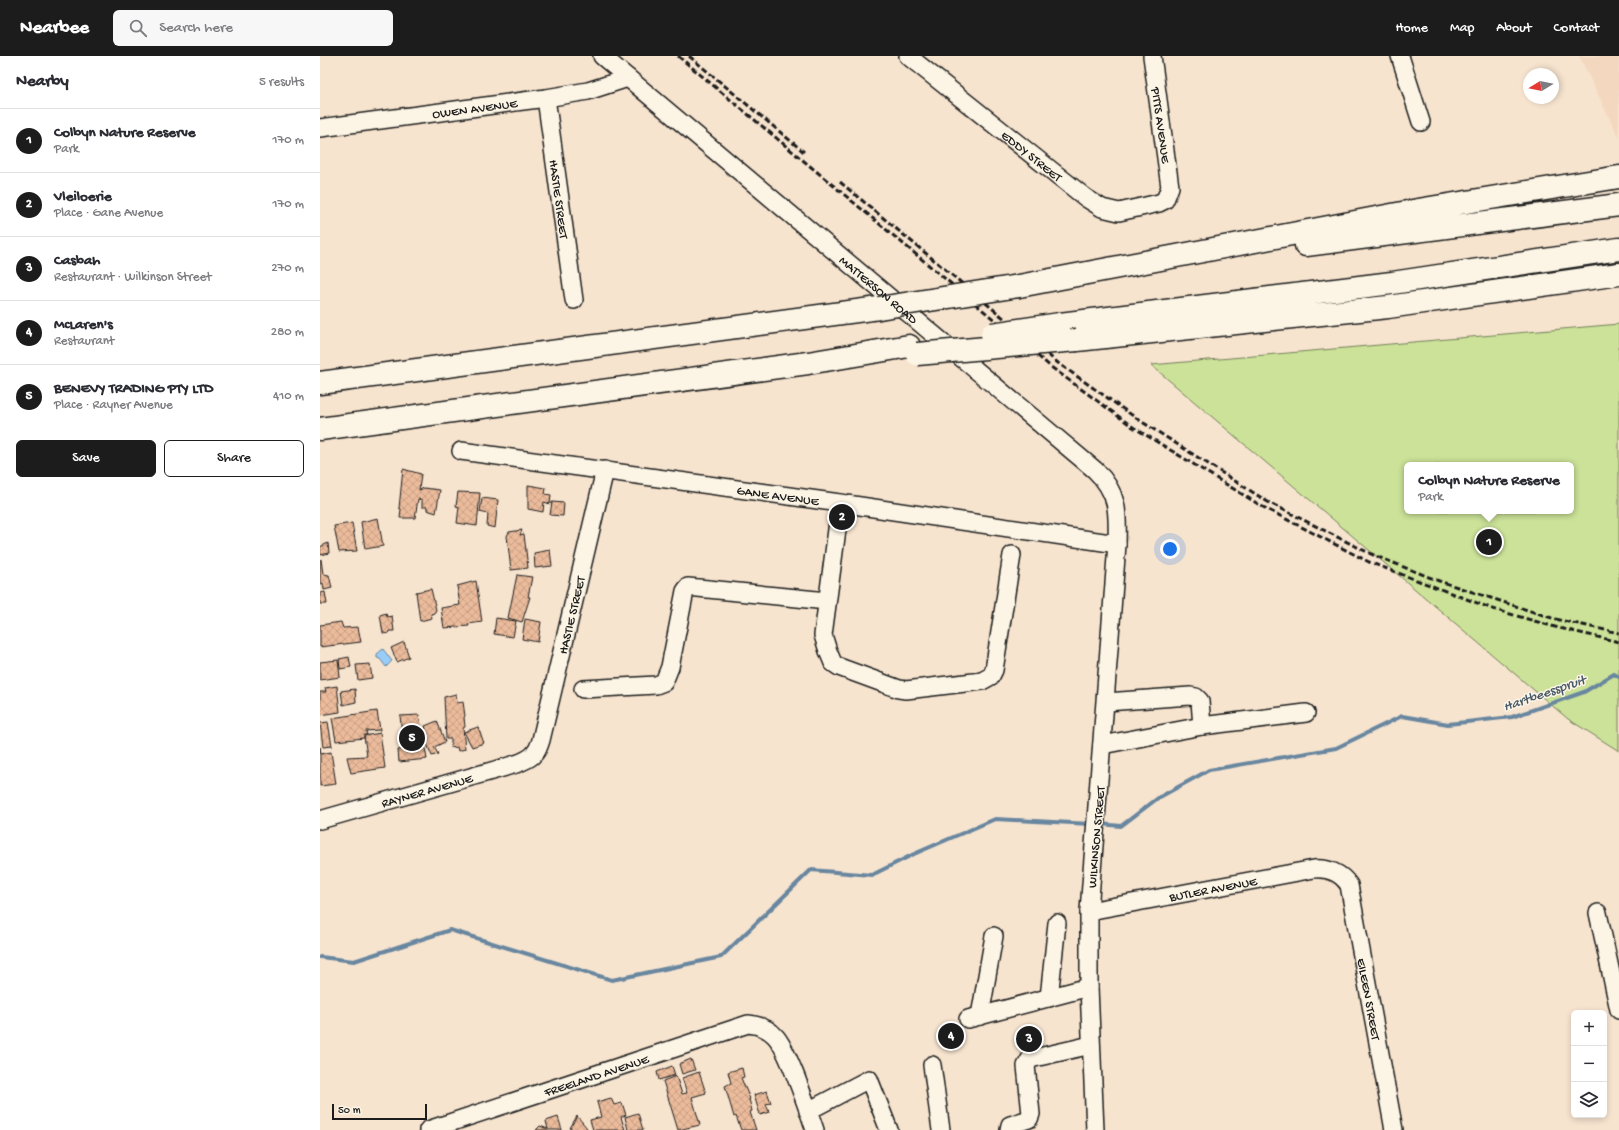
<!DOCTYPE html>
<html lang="en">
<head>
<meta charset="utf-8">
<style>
  body { margin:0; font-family:"Gochi Hand",sans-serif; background:#f7f7f7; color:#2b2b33 }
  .controls { position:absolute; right:12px; bottom:12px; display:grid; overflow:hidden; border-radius:6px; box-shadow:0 2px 6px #0003 }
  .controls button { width:36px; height:36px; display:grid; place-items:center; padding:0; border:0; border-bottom:1px solid #e1e1e2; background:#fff; color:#2b2b33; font:20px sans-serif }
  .compass { position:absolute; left:1203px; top:12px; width:36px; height:36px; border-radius:50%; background:#fff; box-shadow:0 2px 6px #0003; rotate:260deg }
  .scale { position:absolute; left:12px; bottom:10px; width:95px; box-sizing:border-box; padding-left:4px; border:2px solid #1c1c1c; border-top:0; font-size:11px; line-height:14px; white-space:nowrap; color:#1c1c1c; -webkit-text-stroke:3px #fcf5e5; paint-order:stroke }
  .you { position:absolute; left:850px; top:493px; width:14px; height:14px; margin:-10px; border:3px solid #fff; border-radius:50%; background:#1a73e8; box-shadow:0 0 0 6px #1a73e833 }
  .badge { display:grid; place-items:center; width:26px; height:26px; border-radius:50%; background:#1c1c1c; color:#fff; font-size:13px; font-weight:700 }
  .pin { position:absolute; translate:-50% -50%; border:2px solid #fff; box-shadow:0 1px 4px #0006 }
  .popup { position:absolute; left:1084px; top:406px; width:170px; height:52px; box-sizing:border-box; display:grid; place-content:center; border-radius:6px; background:#fff; filter:drop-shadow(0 1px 3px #0005); font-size:13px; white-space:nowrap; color:#7c7c81 }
  .popup b { font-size:15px; color:#2b2b33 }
  .popup::after { content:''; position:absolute; left:50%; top:100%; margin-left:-8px; border:8px solid transparent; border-top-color:#fff }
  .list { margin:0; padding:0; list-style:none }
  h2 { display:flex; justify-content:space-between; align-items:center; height:52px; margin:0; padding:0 16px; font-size:17px }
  h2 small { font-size:13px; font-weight:400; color:#7c7c81 }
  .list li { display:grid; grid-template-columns:26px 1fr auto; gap:12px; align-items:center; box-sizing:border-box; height:64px; padding:0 16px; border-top:1px solid #e1e1e2 }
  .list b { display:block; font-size:15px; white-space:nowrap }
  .list p { margin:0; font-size:13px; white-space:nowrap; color:#7c7c81 }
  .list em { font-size:13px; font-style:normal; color:#7c7c81 }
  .actions { display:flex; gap:8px; padding:12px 16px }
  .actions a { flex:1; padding:9px 0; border:1px solid #1c1c1c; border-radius:6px; text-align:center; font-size:14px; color:#1c1c1c }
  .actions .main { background:#1c1c1c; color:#fff }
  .icon { flex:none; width:22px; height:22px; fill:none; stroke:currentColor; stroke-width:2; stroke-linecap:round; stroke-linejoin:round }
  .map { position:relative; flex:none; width:1299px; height:1074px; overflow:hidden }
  header { display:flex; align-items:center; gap:24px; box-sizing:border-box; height:56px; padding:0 20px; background:#1c1c1c; color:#fff }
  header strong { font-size:19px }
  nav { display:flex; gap:22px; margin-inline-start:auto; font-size:14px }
  .search { width:280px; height:36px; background:#f7f7f7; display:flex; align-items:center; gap:10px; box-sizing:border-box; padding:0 14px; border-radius:6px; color:#7c7c81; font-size:15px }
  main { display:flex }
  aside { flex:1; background:#fff }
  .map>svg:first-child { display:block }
  .built { fill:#f3d8bf }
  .park { fill:#cbe298; stroke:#747f5a; fill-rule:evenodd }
  .water { fill:url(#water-ripples); stroke:#67869f }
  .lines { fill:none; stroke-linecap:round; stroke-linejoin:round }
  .stream { stroke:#67869f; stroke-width:4 }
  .building { fill:url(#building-cross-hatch); stroke:#1c1c1c }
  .minor-casing { stroke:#1c1c1c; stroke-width:20 }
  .highway-casing { stroke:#1c1c1c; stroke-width:25 }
  .minor { stroke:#fcf5e5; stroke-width:17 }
  .highway { stroke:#fcf5e5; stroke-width:22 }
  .rail { stroke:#1c1c1c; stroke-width:3; stroke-dasharray:6 3; stroke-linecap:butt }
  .highway-bridge-casing { stroke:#1c1c1c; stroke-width:25; stroke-linecap:butt }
  .highway-bridge { stroke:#fcf5e5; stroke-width:22 }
  .labels { text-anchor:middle; stroke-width:3; stroke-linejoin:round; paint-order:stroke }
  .street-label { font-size:13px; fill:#1c1c1c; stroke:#fcf5e5 }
  .water-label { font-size:14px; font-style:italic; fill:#485a69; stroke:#fcf5e5 }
</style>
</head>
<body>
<header>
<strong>Nearbee</strong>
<div class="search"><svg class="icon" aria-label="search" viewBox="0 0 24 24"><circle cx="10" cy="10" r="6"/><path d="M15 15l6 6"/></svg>Search here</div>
<nav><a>Home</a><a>Map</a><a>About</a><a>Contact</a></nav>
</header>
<main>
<aside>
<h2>Nearby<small>5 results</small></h2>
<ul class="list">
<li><span class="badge">1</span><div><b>Colbyn Nature Reserve</b><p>Park</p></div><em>170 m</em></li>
<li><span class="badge">2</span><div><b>Vleiloerie</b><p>Place · Gane Avenue</p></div><em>170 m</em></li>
<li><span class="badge">3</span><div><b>Casbah</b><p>Restaurant · Wilkinson Street</p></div><em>270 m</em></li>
<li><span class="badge">4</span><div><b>McLaren's</b><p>Restaurant</p></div><em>280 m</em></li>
<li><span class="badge">5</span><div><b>BENEVY TRADING PTY LTD</b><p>Place · Rayner Avenue</p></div><em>410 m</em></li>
</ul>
<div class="actions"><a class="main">Save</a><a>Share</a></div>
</aside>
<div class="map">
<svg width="1299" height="1074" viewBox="0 0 1299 1074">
  <defs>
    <pattern id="water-ripples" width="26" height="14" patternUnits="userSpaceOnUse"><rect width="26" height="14" fill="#99cdf7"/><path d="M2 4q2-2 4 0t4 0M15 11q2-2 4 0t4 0" fill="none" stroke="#83afd3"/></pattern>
    <pattern id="building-cross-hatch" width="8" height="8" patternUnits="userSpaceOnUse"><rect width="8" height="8" fill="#ebbb9b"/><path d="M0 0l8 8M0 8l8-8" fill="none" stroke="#c9a085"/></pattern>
  </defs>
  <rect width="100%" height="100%" fill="#f7e4cf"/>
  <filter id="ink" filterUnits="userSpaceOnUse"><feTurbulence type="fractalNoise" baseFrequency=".025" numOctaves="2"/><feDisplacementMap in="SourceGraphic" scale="8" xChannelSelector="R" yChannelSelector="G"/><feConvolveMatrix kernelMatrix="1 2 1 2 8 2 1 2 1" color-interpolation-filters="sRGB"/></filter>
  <g filter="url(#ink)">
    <path class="built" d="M1259,0H1299V82Z"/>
    <path class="park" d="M1299,268V695L1248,663L831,309ZM1087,409H1251V455H1087Z"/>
    <path class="water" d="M63,593L72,605L66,611L60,603L57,602V598Z"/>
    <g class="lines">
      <path class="stream" d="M780,768L801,770L838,742L889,714L1016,692L1082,660L1128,668L1192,661L1264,636L1294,618L1299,621
        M0,901L34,905L130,874L292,924L401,901L491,814L552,819L594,798L675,763L771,768"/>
    </g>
    <path class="building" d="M83,413L101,418L99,434L104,432L120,434L116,457L107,454V451H102V444L98,443L95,462H80L81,453L79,452Z
      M208,429L226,432L225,438L231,439L230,448L224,446L223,456L208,453Z
      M138,436L160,437L157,470L137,467L139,451L136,450Z
      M162,442L178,444L175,472L167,470L168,458L160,456Z
      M232,446L244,447L243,460L230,459Z
      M512,455L533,457L532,468L511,465Z
      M58,462L63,490L45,493L41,466Z
      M32,467L37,495L19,496L14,470Z
      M202,474L200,479L204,478L208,512L191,514L187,480L189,476Z
      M8,487L9,497L0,499V491Z
      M230,494L232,510L215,512L214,497Z
      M1,503L3,518L9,519L12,532L4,534L3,527L0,528V504Z
      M197,519L212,521L208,541H210L202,566L188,562Z
      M156,525L162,566L148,568L149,570L124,572L121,552L140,549L137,530Z
      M111,533L116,554L114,557L111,558L112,562L100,565L96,536Z
      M5,536L7,548H0V537Z
      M66,557L67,561L72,560L74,575H69L68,578L63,577L60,559Z
      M176,562L196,565L193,581L174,578Z
      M205,563L221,566L218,586L202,583Z
      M21,566L23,572L38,571L41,586L0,591V569Z
      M84,586L89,601L77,606L71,592Z
      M29,601L31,611L20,613L19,603Z
      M18,604L20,621L0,624V606Z
      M50,608L52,622L38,624L36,609Z
      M17,630L20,656L0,659V636H6L5,632Z
      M35,633L36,646L23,649L21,635Z
      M136,638L137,647L143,646L145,660L144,661L145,671L143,672L145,693L138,695L137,691L131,692V683H126L124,641Z
      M57,655L60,674L46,675L47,679H44V682L16,685L12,662Z
      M99,659L107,703L79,706L78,694L84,693L80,660Z
      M117,665L125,686L114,691L118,698L112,700L101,674L106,673L105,670Z
      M8,666L12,690L3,691L0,667Z
      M158,671L164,687L152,691L144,676Z
      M60,677L65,712L31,717L27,701L47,700L44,680Z
      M0,691L1,698L11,696L16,728L0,730Z
      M371,1003L375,1014L362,1018L359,1008Z
      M352,1010L355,1019L339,1024L337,1016Z
      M422,1012L424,1021L421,1022L430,1043H429L432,1055L430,1056L436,1074H421L416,1060L414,1061L405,1030L411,1027L408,1016Z
      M379,1016L386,1037L372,1041L380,1069L358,1074L343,1025L356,1020L362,1038L367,1037L362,1022Z
      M447,1035L451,1047L446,1048L449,1056L440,1059L434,1039Z
      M291,1042L294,1049L302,1047L306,1059L301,1061L305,1074H273L270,1064L281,1061L277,1046Z
      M318,1057L323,1074H308L305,1061Z
      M257,1060L267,1072L265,1074H253L250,1072Z
      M238,1061L242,1074H216L220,1070L228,1073L226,1065Z"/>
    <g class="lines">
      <defs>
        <g id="minor">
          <path id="s1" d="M282,0L775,414C799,437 798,457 797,488L769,855V931L775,1074"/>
          <path id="s2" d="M588,0L766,142L782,152L799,156L839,147L845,144L850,131L832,0"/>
          <path d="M1080,0L1101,66"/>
          <path id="s3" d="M226,42L254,244"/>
          <path id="s4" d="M0,72L226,42L268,35L308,22"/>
          <path id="s5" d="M141,395L520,447L797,488"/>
          <path d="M518,466L503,579L508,595L513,607L519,611L579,633L586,634L662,625L671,620L674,614L692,499"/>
          <path d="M263,633L336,629L344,626L350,611L365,535L368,531L507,545"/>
          <path d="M786,646L870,640L876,641L880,645L882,670"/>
          <path d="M782,689L882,670L986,657"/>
          <path id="s6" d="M0,764L196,708C210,703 217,699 221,684L285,414"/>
          <path id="s7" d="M769,855L994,813C1008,812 1021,817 1029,829L1074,1074"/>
          <path d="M1278,857L1299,954"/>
          <path d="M729,942L737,867"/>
          <path d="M660,960L674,880"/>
          <path d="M648,963L769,931"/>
          <path d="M612,1009L621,1074"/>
          <path d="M488,1055L549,1023L569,1074"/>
          <path id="s8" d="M108,1074L428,968C438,969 448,972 455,980C468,993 488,1054 495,1074"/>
          <path d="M689,1074L690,1069L709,1063L711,1058L706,1010L710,1003L771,989"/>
        </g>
        <path id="highway" d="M986,189L1299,149
          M699,230L1098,154L1299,121
          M740,268L1072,227L1299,193
          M757,284L1068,251L1299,218
          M0,327L559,252
          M0,373L488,307L589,290"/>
      </defs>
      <use href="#minor" class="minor-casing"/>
      <use href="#highway" class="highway-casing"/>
      <use href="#minor" class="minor"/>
      <use href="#highway" class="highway"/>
      <path class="rail" d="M358,0L731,311L813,371L943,451L1049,506L1173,553L1235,571L1299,586
        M369,0L484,96
        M520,126L738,307L816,362L948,446L1051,498L1119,525L1235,563L1299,577"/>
      <defs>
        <path id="highway-bridge" d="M559,252L699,230
          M672,278L740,268
          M597,298L757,284"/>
      </defs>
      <use href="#highway-bridge" class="highway-bridge-casing"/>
      <use href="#highway-bridge" class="highway-bridge"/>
    </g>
  </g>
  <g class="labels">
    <g class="street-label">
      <text dy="5" stroke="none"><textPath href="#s4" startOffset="156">OWEN AVENUE</textPath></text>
      <text transform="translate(842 69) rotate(82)" y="5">PITTS AVENUE</text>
      <text dy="5" stroke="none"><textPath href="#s2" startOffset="159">EDDY STREET</textPath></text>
      <text dy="5" stroke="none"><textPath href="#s3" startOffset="102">HASTIE STREET</textPath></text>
      <text dy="5" stroke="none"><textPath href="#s1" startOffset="362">MATTERSON ROAD</textPath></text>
      <text dy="5" stroke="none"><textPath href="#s5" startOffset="320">GANE AVENUE</textPath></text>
      <text dy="5" stroke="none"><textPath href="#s6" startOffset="369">HASTIE STREET</textPath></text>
      <text dy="5" stroke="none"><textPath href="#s6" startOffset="111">RAYNER AVENUE</textPath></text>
      <text transform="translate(775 781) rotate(-85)" y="5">WILKINSON STREET</text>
      <text dy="5" stroke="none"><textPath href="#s7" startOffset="126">BUTLER AVENUE</textPath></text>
      <text dy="5" stroke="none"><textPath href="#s7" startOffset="385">EILEEN STREET</textPath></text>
      <text dy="5" stroke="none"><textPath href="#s8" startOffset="177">FREELAND AVENUE</textPath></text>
    </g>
    <g class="water-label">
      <text transform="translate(1224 636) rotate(-19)" y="5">Hartbeesspruit</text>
    </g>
  </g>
</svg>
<div class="controls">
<button>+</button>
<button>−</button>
<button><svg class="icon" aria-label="layers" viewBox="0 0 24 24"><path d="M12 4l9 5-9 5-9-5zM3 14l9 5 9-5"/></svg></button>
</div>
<svg class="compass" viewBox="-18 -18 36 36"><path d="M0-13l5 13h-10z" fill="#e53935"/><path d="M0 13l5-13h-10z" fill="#7c7c81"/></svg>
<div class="scale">50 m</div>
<div class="you"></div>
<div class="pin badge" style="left:1169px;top:486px">1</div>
<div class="popup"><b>Colbyn Nature Reserve</b>Park</div>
<div class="pin badge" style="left:522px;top:461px">2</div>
<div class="pin badge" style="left:709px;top:983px">3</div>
<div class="pin badge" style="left:631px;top:980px">4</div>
<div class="pin badge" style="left:92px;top:682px">5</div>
</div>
</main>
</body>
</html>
